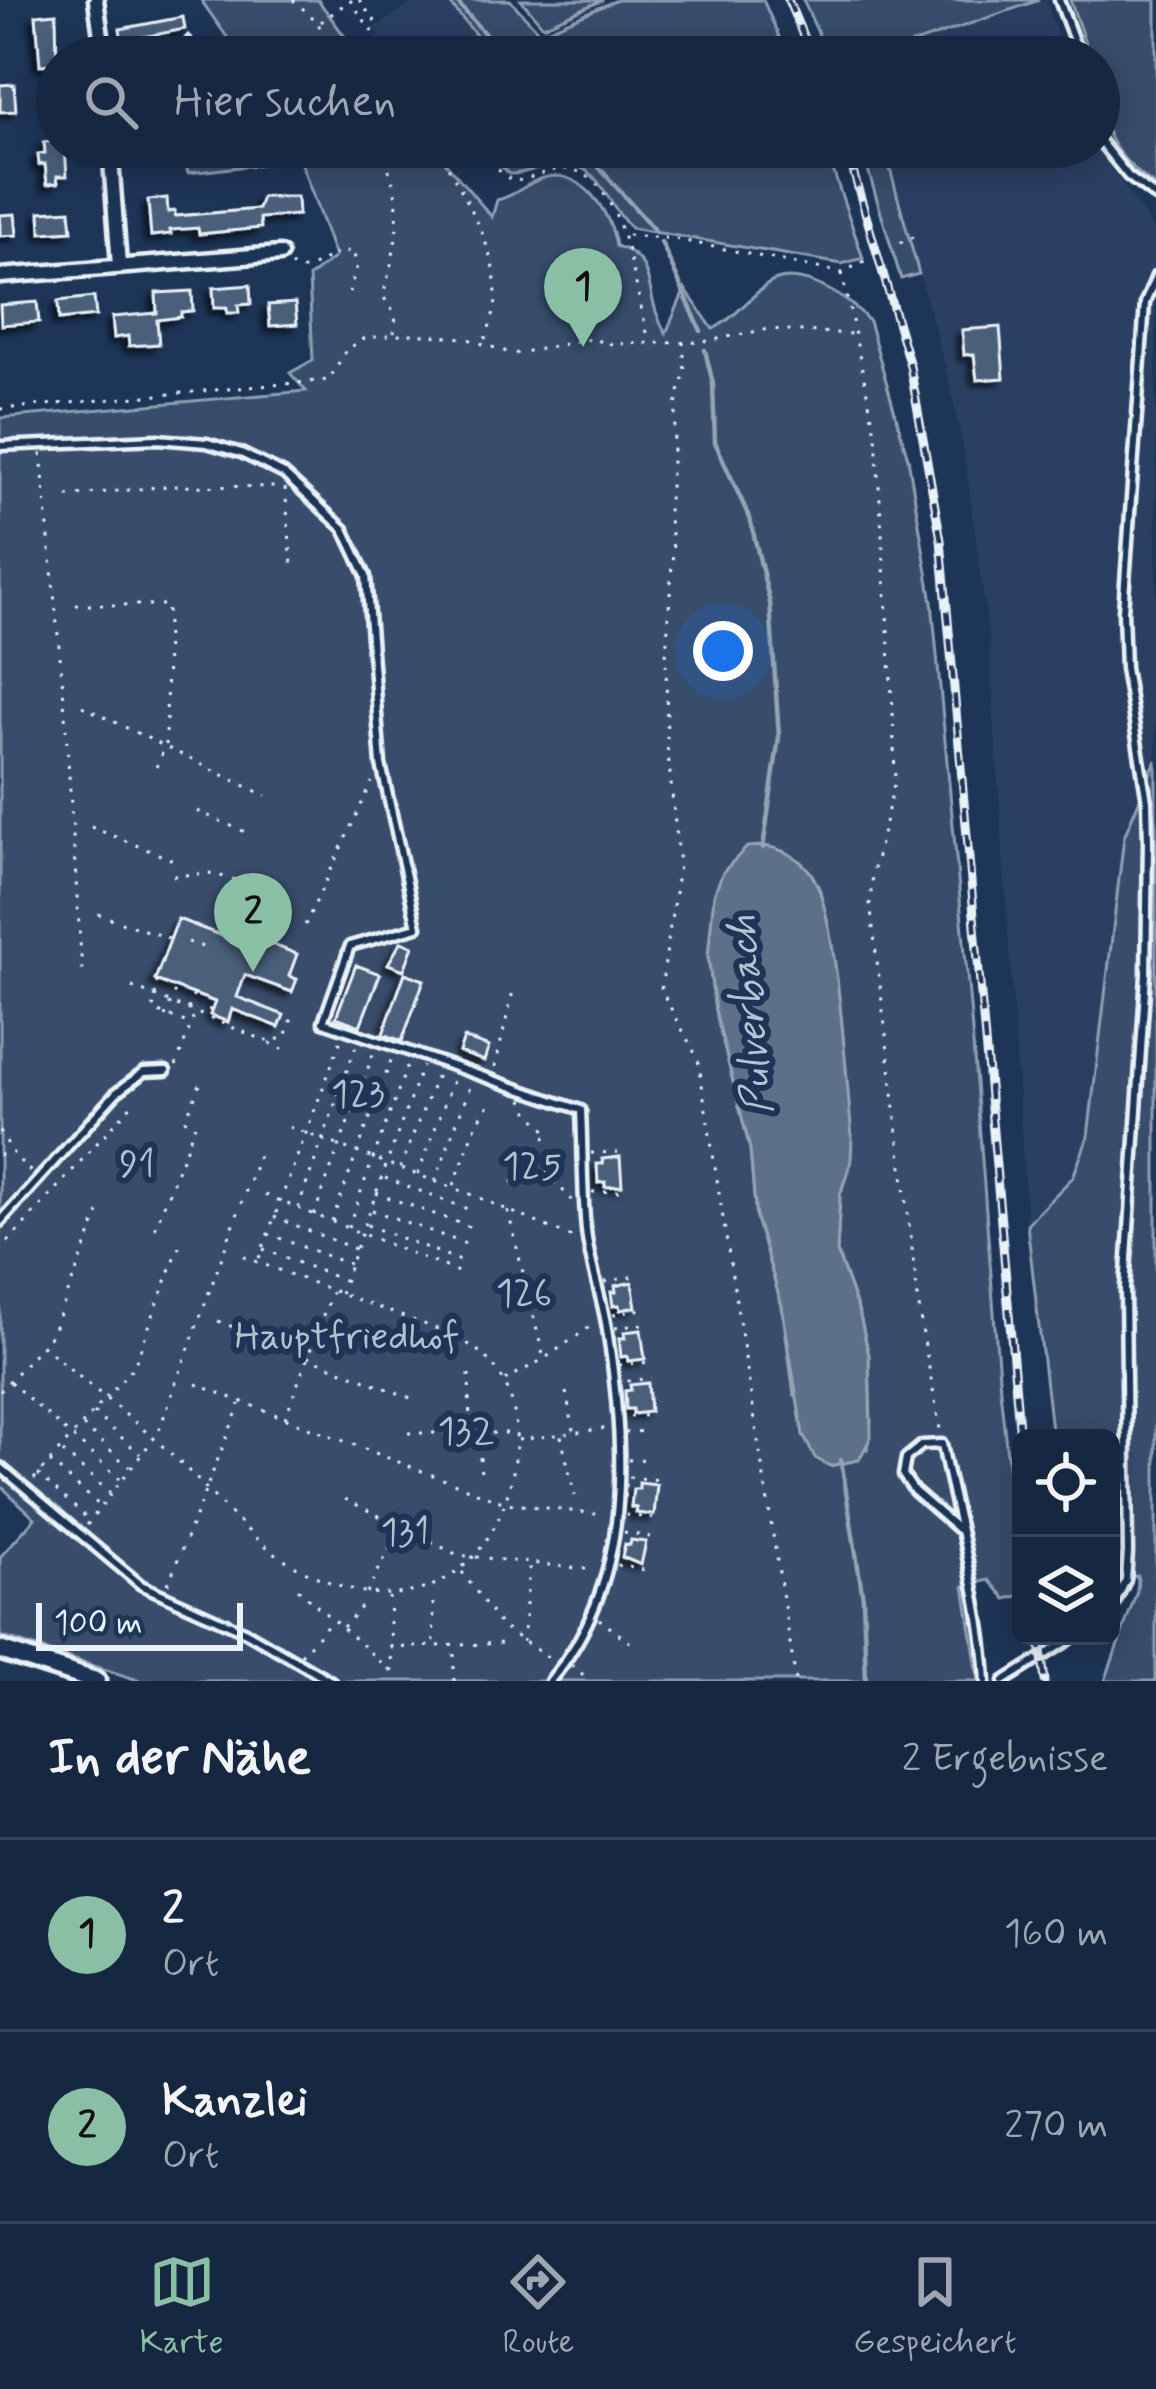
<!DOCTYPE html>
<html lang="de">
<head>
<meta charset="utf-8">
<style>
  body { margin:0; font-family:Mynerve,sans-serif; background:#1f3048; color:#f1f3f6 }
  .controls { position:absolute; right:36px; bottom:36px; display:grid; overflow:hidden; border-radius:18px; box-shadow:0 6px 30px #0003 }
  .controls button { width:108px; height:108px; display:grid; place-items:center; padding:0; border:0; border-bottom:3px solid #35445a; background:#162841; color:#f1f3f6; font:60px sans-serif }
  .scale { position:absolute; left:36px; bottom:30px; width:207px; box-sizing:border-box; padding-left:12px; border:6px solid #e8f1f8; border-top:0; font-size:33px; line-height:42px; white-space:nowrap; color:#e8f1f8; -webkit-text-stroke:9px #1d3557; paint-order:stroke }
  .you { position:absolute; left:723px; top:651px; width:42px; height:42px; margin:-30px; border:9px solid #fff; border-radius:50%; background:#1a73e8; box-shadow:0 0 0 18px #1a73e833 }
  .badge { display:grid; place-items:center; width:78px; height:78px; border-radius:50%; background:#8abfa5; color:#111; font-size:39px; font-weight:700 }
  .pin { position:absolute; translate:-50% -99px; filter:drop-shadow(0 3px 6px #0008) }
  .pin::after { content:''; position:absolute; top:63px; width:42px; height:36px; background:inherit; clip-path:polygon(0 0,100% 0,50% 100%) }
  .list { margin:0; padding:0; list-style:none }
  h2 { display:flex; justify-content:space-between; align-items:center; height:156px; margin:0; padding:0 48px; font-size:51px }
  h2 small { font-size:39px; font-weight:400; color:#9ea6b1 }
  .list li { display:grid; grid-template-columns:78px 1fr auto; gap:36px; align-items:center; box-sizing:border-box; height:192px; padding:0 48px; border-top:3px solid #35445a }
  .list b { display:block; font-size:45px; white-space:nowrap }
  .list p { margin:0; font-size:39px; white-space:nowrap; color:#9ea6b1 }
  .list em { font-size:39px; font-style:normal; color:#9ea6b1 }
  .icon { flex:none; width:66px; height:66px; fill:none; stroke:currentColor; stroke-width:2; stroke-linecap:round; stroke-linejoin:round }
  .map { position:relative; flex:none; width:1156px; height:1681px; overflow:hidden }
  .search { position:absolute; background:#162841; box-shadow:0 6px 30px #0003; left:36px; right:36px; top:36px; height:132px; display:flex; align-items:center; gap:30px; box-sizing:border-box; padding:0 42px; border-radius:66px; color:#9ea6b1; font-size:45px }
  .sheet { height:540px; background:#162841 }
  nav { display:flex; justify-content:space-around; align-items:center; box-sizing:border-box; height:168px; border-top:3px solid #35445a; background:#162841; font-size:33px; color:#9ea6b1 }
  nav a { display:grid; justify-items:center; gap:6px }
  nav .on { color:#8abfa5 }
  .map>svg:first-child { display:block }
  .built { fill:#2a4162 }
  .green { fill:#374d6c; stroke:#909fb2; stroke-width:3; fill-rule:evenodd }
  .water { fill:#5d7089; stroke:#95a4b5; stroke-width:3 }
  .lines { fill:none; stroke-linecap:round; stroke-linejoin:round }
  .stream { stroke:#95a4b5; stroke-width:4.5 }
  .building { fill:#495e7a; stroke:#e8f1f8; stroke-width:3; filter:url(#shadow) }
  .service-casing { stroke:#e8f1f8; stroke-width:15 }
  .minor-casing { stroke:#e8f1f8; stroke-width:21 }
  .secondary-casing { stroke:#e8f1f8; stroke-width:26 }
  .path { stroke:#e8f1f8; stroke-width:3; stroke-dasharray:3 9; stroke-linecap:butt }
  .service { stroke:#1d3557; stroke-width:6 }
  .minor { stroke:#1d3557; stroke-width:12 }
  .secondary { stroke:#1d3557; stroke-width:16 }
  .rail-casing { stroke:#e8f1f8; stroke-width:9 }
  .rail { stroke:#1d3557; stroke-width:4.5; stroke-dasharray:14; stroke-linecap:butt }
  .labels { text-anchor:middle; stroke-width:12; stroke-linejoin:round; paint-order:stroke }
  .park-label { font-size:39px; fill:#b3c0ce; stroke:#1d3557 }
  .water-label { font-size:42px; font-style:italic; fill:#b7c4d1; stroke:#1d3557 }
</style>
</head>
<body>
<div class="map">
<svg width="1156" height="1681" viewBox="0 0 1156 1681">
  <defs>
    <filter id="shadow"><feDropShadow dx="-5.5" dy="5.5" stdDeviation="3" flood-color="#0009"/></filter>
  </defs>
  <rect width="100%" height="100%" fill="#1d3557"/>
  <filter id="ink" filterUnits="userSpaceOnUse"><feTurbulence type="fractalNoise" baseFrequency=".00833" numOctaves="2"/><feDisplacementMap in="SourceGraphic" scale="24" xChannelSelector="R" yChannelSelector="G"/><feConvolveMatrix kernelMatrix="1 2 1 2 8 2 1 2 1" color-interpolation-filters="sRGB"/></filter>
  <g filter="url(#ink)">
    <path class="built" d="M417,0H447L494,57H395L374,28Z
      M1039,0H1046L1064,57H874Z
      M884,147H1096L1156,232V760L1124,837L1088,1137L1073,1177L1027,1224L989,638L964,452L951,388Z"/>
    <path class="green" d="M201,0H318L360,57H241Z
      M447,0H510L540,33L617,0H763L788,57H494Z
      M521,0H603L543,26Z
      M803,0H1039L874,57H829Z
      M1070,0H1156V187C1101,146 1099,122 1099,57H1090Z
      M195,147H432L492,217L497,200C515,196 524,185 540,179C580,164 611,212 616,246C660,259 642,296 666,333L685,289L713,329C738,317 755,289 774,281C804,268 851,300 869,321L908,458L932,602L970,1006L1000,1390L1021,1583V1595L1006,1599L989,1580L964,1586L979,1681H141L0,1636V1557L35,1518L0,1485V418L306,391L290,373L313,360L309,277L335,257L300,160L188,173L184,159ZM797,859L811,873L820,890L833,960L851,1161L840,1195L837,1252L860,1316L869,1356L871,1422L867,1449L794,1395L782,1306L756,1218L750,1149L715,1010L708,956Z
      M482,147H825L863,258L842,264L631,228C609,209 602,166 565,163C546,162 528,175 509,174Z
      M861,147H884L919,274L901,279Z
      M1156,760V1681H1105L1137,1591L1138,1576L1111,1579V1438H1052L1027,1224L1073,1177L1088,1137L1124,837Z"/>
    <path class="water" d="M763,846C781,848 799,857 810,872C838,908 846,1083 852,1136L851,1161L840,1195L837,1252L860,1316L869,1356L871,1437L859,1460L830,1466L815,1458L803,1435L782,1306L756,1218L750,1149L715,1010L708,956L714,894L723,872L747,847Z"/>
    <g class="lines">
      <path class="stream" d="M455,0L505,57
        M581,147L656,232
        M661,242L701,331
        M705,350L713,384L715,442L750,519L770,603L779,737L763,848
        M841,1460L863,1598L866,1681"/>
    </g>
    <path class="building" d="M56,13L57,64L40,65L36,15Z
      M183,17L185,29L122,41L120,29Z
      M188,35L202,48L194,57H169Z
      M469,44L488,57H436L454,46Z
      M14,84L16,111L0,112V85Z
      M57,141V147H65L67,176H57L58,183L47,184L45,164L39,165L38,154L45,153L44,142Z
      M262,197H297L298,215L260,218L261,228L199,234L198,228L170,230L171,234L151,236L148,200L167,198L168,212L175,211V216L258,209Z
      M70,210L72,231L41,233L40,212Z
      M15,214L17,235L0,236V215Z
      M250,285L251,304L238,305L239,313H227V308H214L213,288Z
      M192,291L193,311L181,312V317L157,320L159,344L129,346L128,336L114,338L112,317L157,313L156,293Z
      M94,297L96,316L59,320L58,301Z
      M37,302L39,322L1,325L0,305Z
      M295,303L297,324L270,326L268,305Z
      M1000,327L1004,378L977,380L974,354L964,355L962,330Z
      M178,919L259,950L263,941L297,954L289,976L297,979L292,992L245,975L237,997L284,1015L279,1027L232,1009L228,1022L210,1015L215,1002L155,980Z
      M401,942L413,946L404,970L388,964Z
      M356,965L380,974L360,1026L336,1017Z
      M405,973L424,980L402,1041L383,1034Z
      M464,1038L489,1047L484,1061L459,1052Z
      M620,1157L622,1186L605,1187V1182L598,1183L597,1164H603L602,1159Z
      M632,1282L636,1307L620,1310L619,1305L613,1306L611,1292H616L615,1286Z
      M641,1330L645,1359L628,1361L627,1356L621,1357L619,1338H625L624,1332Z
      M648,1383L650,1412L633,1414V1409H626L625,1391L631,1390L630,1385Z
      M639,1483L657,1485L654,1515L636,1513L637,1508L631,1507L633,1489H639Z
      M631,1540L646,1542L641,1565L622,1557L625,1544L630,1545Z"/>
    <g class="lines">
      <defs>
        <path id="service" d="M1059,0L1080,57
          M1099,140L1128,176L1156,197
          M0,446L157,439L207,443L241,453L284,474L344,529L366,576L381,764L417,927L350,946L323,1022L581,1110C583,1149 582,1190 586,1230C589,1263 602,1296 607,1329C626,1449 634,1582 550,1681
          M0,1222L116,1093L144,1072L166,1071
          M0,1467L141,1585L246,1632L331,1681
          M958,1529L914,1491L903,1475L906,1458L922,1445L942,1444C957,1523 982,1601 986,1681
          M1111,1611L1126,1580L1128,1552L1125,1288L1146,975L1148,843L1147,801L1125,668L1123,611L1145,303L1156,276
          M1004,1681L1076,1636"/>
        <path id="minor" d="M96,0L104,57
          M110,147L119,265
          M0,276L280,254"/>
        <path id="secondary" d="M0,1650L96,1681"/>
      </defs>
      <use href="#service" class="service-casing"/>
      <use href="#minor" class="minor-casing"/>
      <use href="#secondary" class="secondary-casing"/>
      <path class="path" d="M293,0L319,23L321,45L329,57
        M350,0L390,57
        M359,0L378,25
        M321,22L350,0
        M379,147C407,201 398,240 383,296L396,316L394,333
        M436,147C462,191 496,244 496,297C496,312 488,329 484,343
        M470,147L512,181C531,181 547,168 567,169C626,174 635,298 649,339
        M628,235L675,239L842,273L866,260
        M900,243L918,235
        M291,265L298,270C318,268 333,250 353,251L357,266L349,292
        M842,273L876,436L893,711L895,780L873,873L870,903L921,1323L941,1435
        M683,342L685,371L677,399L668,512L673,549L666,656L667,743L679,865L661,990L698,1059L796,1681
        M0,409L329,380L346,350L365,338L412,334L465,338L513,354L591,339L612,344L702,342L769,329L853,334
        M41,453L64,699L82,971
        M285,488L292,565
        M67,496L169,486L281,487
        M76,605H167L166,745L156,767
        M82,706L266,796
        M197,811L252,835
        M91,827L178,862
        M173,876L209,873L236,880
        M98,914L170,939
        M305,925L372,782
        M216,934L228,901
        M188,942L206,948
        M240,943L246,928V901
        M157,981L153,1010L191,1024
        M132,987L269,1042L285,1037L294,1012
        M188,1009L194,994
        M209,1011L213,1001
        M165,1017L176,988
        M270,1043L283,1049
        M176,1066L195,1013
        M495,1067L514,987
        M523,1099L526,1108L549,1134L525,1156
        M185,1121L200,1084
        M289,1127L475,1196L578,1240
        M0,1131L14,1155L33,1174
        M591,1153L623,1152
        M529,1155L572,1200
        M0,1156L8,1148
        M400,1168L438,1072
        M418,1174L454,1078
        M385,1178L473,1211
        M435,1181L471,1084
        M512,1183L534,1162
        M454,1185L477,1123L489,1105
        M592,1192L624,1191
        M376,1193L470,1227
        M265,1195L458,1272
        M298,1208L357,1043
        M372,1210L466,1244
        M508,1211L544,1359
        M314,1215L375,1049
        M274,1217L355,1249
        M332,1221L393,1055
        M367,1225L461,1261
        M348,1227L409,1061
        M155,1228L195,1125
        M268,1234L349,1264
        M263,1249L343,1280
        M0,1251L135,1101
        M259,1258L342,1037
        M605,1282L635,1276
        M340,1293L422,1066
        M613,1315L641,1309
        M218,1321L418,1401
        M615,1328L643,1324
        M42,1345C83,1381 127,1414 168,1451C226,1504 258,1558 338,1585C435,1619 503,1554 515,1459C519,1422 514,1385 486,1358C461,1333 420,1324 388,1311C339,1293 291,1275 242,1256
        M619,1365L650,1362
        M469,1374L470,1432
        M505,1380L544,1359L594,1324
        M627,1381L651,1378
        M10,1382L120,1479
        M196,1384L505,1503L604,1515
        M0,1391L52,1334L101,1208
        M566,1392L574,1431
        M94,1413L140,1454
        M630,1417L654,1415
        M285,1418L332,1292
        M83,1426L129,1467
        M408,1433H515
        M479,1433L481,1477
        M625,1433L645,1431
        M561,1436L575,1496
        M518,1440L609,1428
        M63,1452L110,1493
        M628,1460L648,1459
        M50,1462L100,1506
        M38,1474L89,1520
        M629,1477L661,1480
        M34,1479L134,1366L182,1239
        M345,1499L458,1555L594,1570
        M626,1515L656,1519
        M87,1525L158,1433L260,1152
        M624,1532L650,1537
        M617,1565L644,1570
        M462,1572L502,1627L552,1660
        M168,1584L240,1404
        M298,1589L391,1671
        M367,1593L400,1528
        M389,1597L392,1681
        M433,1603L434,1645
        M599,1619L636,1647
        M343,1627L363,1605
        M523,1642L529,1568
        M390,1648L506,1643
        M301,1655L330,1622
        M572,1665L590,1681
        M454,1681V1648"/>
      <use href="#service" class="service"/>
      <use href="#minor" class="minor"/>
      <use href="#secondary" class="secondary"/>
      <defs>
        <path id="rail" d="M788,0L812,57
          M846,147L910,366L941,540L1021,1450
          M1039,1636L1045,1681"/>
      </defs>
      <use href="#rail" class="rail-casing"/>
      <use href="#rail" class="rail"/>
    </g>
  </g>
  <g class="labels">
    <g class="park-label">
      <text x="358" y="1106">123</text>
      <text x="137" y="1176">91</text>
      <text x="532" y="1178">125</text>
      <text x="524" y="1305">126</text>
      <text x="347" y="1348">Hauptfriedhof</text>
      <text x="466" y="1443">132</text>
      <text x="405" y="1544">131</text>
    </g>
    <g class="water-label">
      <text transform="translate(748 1015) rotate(-95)" y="15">Pulverbach</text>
    </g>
  </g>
</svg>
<div class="controls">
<button><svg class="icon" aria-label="locate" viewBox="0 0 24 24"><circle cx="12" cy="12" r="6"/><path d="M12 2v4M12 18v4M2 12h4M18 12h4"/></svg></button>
<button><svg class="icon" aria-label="layers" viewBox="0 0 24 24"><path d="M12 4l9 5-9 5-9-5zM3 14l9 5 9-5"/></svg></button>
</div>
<div class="scale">100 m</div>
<div class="you"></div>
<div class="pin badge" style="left:583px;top:347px">1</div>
<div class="pin badge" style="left:253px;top:972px">2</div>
<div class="search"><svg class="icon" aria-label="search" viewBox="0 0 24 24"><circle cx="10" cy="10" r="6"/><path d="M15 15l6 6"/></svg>Hier suchen</div>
</div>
<section class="sheet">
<h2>In der Nähe<small>2 Ergebnisse</small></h2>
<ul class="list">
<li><span class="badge">1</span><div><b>2</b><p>Ort</p></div><em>160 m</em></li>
<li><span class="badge">2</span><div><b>Kanzlei</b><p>Ort</p></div><em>270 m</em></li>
</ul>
</section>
<nav>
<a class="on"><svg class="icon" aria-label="map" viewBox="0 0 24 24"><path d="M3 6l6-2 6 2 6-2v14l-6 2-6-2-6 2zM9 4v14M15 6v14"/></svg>Karte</a>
<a><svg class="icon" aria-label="directions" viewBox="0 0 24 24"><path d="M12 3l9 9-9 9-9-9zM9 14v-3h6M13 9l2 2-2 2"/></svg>Route</a>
<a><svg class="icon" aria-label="saved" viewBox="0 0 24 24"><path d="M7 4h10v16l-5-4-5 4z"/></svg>Gespeichert</a>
</nav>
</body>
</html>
